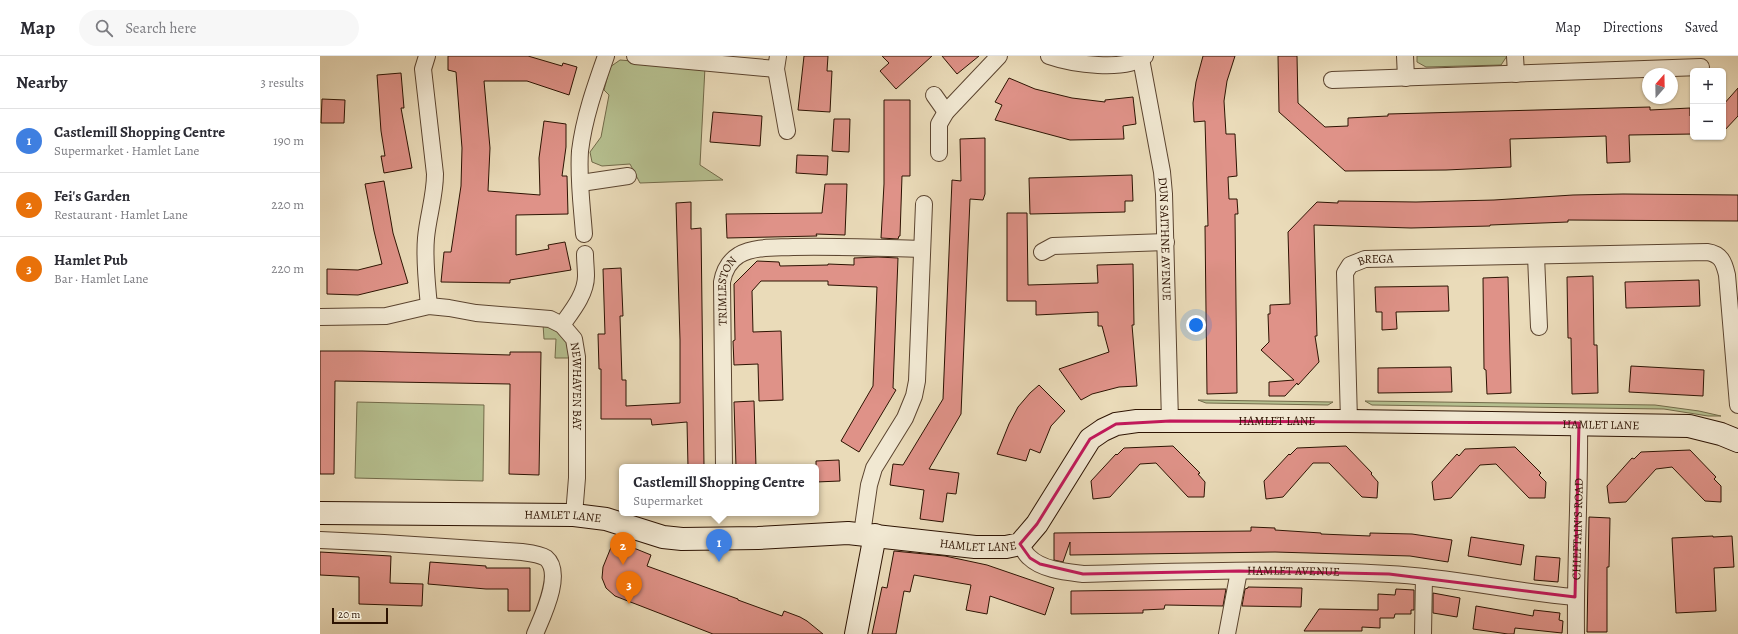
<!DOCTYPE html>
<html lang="en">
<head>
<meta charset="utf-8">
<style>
  body { margin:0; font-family:Alegreya,serif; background:#f7f7f7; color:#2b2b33 }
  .controls { position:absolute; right:12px; top:12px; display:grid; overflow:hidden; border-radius:6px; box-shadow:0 1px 3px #0004 }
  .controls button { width:36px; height:36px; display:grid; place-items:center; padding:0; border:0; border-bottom:1px solid #e1e1e2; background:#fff; color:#2b2b33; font:20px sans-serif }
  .compass { position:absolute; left:1322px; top:12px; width:36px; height:36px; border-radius:50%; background:#fff; box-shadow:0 1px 3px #0004; rotate:20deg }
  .scale { position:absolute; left:12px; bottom:10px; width:56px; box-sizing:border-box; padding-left:4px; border:2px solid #2d1302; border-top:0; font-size:11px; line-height:14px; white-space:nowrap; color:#2d1302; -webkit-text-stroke:3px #f1e8d2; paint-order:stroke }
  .you { position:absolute; left:876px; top:269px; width:14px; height:14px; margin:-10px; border:3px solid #fff; border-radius:50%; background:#1a73e8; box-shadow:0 0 0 6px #1a73e833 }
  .badge { display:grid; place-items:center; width:26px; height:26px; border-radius:50%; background:#111827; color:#fff; font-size:13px; font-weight:700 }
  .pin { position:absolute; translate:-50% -33px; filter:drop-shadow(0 1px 2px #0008) }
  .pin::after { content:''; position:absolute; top:21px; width:14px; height:12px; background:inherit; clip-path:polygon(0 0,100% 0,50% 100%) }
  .popup { position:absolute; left:299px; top:408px; width:200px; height:52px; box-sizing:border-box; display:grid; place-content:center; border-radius:6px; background:#fff; filter:drop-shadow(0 1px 3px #0005); font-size:13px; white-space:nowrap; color:#7c7c81 }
  .popup b { font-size:15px; color:#2b2b33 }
  .popup::after { content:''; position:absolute; left:50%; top:100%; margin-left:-8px; border:8px solid transparent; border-top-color:#fff }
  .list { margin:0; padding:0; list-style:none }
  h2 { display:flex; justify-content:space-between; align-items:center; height:52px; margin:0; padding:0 16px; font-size:17px }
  h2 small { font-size:13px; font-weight:400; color:#7c7c81 }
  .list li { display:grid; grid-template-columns:26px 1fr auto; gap:12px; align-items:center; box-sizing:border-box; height:64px; padding:0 16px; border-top:1px solid #e1e1e2 }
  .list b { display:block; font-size:15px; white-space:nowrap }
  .list p { margin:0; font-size:13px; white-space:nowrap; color:#7c7c81 }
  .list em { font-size:13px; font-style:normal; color:#7c7c81 }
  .icon { flex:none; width:22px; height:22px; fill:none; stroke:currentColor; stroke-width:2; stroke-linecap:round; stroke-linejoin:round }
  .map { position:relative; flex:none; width:1418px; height:578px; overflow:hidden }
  header { display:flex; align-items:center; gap:24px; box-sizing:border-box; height:56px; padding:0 20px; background:#fff; border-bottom:1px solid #e1e1e2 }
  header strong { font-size:19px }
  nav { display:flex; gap:22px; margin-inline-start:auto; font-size:14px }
  .search { width:280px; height:36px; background:#f7f7f7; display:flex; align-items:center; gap:10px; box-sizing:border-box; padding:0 14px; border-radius:22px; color:#7c7c81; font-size:15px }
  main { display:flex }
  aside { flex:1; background:#fff }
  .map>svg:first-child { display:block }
  .green { fill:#b6c090; stroke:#726a49 }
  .building { fill:#df9288; stroke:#2d1302 }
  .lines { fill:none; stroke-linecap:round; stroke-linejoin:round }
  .street-casing { stroke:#5c4530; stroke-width:18 }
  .secondary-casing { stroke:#2d1302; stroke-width:24 }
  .street { stroke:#f1e8d2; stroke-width:16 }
  .secondary { stroke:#f1e8d2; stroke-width:22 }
  .marked { fill:none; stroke:#c2185b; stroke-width:3; stroke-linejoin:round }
  .labels { text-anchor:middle; stroke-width:4; stroke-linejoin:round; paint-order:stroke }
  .street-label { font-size:12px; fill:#2d1302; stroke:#f1e8d2 }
</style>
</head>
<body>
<header>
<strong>Map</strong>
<div class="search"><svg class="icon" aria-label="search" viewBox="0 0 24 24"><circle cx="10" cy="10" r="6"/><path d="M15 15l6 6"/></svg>Search here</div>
<nav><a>Map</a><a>Directions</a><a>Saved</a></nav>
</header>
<main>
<aside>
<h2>Nearby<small>3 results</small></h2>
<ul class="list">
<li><span class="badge" style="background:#3f7fe0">1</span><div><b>Castlemill Shopping Centre</b><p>Supermarket · Hamlet Lane</p></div><em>190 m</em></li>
<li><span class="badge" style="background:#e8710a">2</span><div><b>Fei's Garden</b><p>Restaurant · Hamlet Lane</p></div><em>220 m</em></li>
<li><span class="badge" style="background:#e8710a">3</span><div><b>Hamlet Pub</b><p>Bar · Hamlet Lane</p></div><em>220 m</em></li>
</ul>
</aside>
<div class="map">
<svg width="1418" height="578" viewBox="0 0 1418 578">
  <rect width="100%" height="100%" fill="#eadbb9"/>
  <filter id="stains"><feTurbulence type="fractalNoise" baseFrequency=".005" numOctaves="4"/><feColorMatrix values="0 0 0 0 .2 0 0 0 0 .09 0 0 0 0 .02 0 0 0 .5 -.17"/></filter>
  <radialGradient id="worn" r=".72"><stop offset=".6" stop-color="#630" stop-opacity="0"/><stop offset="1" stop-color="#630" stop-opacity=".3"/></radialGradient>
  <path class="green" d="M1097,0H1187L1181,9L1106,11L1097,6Z
    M300,4L385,11L380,109L403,124L320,127L310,108L282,110L272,106L270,96L281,81L289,39L284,34L290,11Z
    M223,268L235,270L249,288V302H235L236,283H224Z
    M878,344L1013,346L1008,349L886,347Z
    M1045,345L1335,349L1379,355L1401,360H1388L1344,353L1052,349Z
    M37,346L164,349L163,425L35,422Z"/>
  <path class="building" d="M128,0H208L242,10L243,7L257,11L249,39L207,25H164L170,92L168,135L220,139L219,102L224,65L246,68V91L242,120H247L248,158L196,159V199L229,193L228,189L245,186L251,214L190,224V227L121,226L124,196H131L141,130L142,92L136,16L128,14Z
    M484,0H508L507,15H512L510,56L478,54Z
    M562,0H612L576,33L560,15L569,7Z
    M622,0H659L637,18Z
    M883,0H915L907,25L904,45L906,78H915L917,120L908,121L909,143H917L918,158H915L917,337L887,338L885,170H888L885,65L874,66L873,47L876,26Z
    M958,0H977L978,47L1005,71L1028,70V62L1068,60V58L1330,51V54L1370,52V60L1373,59V78L1309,79L1310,106L1287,107L1286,80L1190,83L1191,111L1126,114L1025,115L959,56Z
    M81,17L84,52H81L92,112L64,117L61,100H65L61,75L57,19Z
    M689,22L715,33L752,42L785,46V44L813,41L816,68L803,70L804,83L750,84L675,64L682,49L675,46Z
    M1418,32V60L1403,76V49Z
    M2,43L25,44L24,67H1Z
    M564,44H590V120H582L580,180H579L578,183L561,182L564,128Z
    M393,56L442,60L440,90L390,86Z
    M514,63H530L529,96L512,95Z
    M665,82V138L663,144L650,143L641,358L609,413L639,417L636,438L627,437L623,466L600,463L604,434L570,429L573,408L583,409L623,343L632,124L641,125L640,83Z
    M477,99L508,100L507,119L476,117Z
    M812,119L813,145H805V156L710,158L709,122Z
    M64,125L73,177L88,227L38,239L7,238V213L38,214L62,208L54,175L45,128Z
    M505,128H527L525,179L496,178L497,180L407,182L406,158L502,157Z
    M1303,138L1418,139V165L1248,164V166L1170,169V170L1091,172L994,169L997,280H995L999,306L978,329L977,327L965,340H949V326L974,324L941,294L949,286L948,258H950V249L970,248L968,176L997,146L1018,147V145L1096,146L1174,144L1253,139Z
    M371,146V173L381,172L384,411H368L367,366L332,369L331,363H281V313H279L278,278H285L283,213L301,212L303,260H300L302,324H306V350L360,347V284L356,147Z
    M687,157H707L708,229L778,227L777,209L813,208L814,269H812L817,330L799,331L772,338L761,344L739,313L789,296L782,270H778V256L716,259V245H687Z
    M558,201L578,202L573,332L576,334L539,396L521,385L553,330L557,231L508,229V225H441L432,235L433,276L461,275L463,344L439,345L438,308L414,309L413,285L415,284L414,228L437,205L459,206L460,210L508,209V208L534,209V202Z
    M1273,220L1274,289H1277L1278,337L1252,338L1251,282H1248L1247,221Z
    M1188,221L1191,337L1167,338L1166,314L1164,313L1163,222Z
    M1379,224L1380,250L1306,252L1305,226Z
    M1128,230L1129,255L1076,256L1077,273L1062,274V256H1056L1055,231Z
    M0,295H42L190,299V296H221L219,419L189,418L190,328L15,325L14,418H0Z
    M1311,310L1384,314L1383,340L1309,336Z
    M1131,311L1132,336L1058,337V312Z
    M719,329L745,355L731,370L720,397L710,393L706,405L677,398L689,368L698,351L710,337Z
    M434,345L436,411H416L414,346Z
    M853,390L880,417L878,418L885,426L884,441H868L836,407L820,408L790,441L773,443L771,425L796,398L797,399L804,392Z
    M1026,390L1052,417L1051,418L1058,426L1057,442L1042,441L1009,407H993L963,441L946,443L944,425L969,398L970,399L977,392Z
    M1195,391L1221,417L1219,419L1226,426L1225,442H1209L1176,408L1160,409L1131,442L1114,444L1112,426L1137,398L1139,400L1145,393Z
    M1370,394L1396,421L1394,423L1401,430V446L1385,445L1352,411L1336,413L1306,446L1289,447L1287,430L1312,402L1314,403L1321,396Z
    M519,404L520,425L496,426V405Z
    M1269,461L1290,462L1289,511H1287V576H1267Z
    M931,471L955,472V474L1001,477V478L1050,480V477L1092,478L1132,484L1128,506L1090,500L955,496L750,499V486L743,506L734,504V477L931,475Z
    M1393,480V481L1412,480L1414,511L1394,512L1396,555L1356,557L1352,482Z
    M1151,481L1204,489L1201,509L1148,500Z
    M294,484L331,499L327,510L418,543V544L462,560L464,555L480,561L487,565L503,578H393L295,540L286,532L282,522L283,511Z
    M574,495L625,500L667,509L734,532L725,559L670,540L667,558L646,554L651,529L594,519L590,536L584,535L576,578H552L562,531L567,532Z
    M0,496L71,500L70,527L103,528L102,550L39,548V521L0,519Z
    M1216,500L1240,502L1238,526L1214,524Z
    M110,506L166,510V512H210V555H188V533H166L108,528Z
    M928,531L982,532L981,551L922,550L925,533L928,532Z
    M906,533L903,550L845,549L844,553L823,554V557L751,558V535Z
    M1076,533L1094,534V554H1091V558H1075L1074,562H1060V572L1042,571V575H984L999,553L1058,554V538L1075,539Z
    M1113,537L1140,542L1137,561L1113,557Z
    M1156,550L1213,560L1214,554L1240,557L1239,564L1243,565L1242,577L1195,572L1194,578H1188L1153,573Z"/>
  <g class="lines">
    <defs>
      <g id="street">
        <path d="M107,0L103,13L115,118C115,140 108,160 106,182C104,204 107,228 109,250"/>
        <path d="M315,0L456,13"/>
        <path d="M458,0L456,13L467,75"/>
        <path d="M729,0C752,8 805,16 825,0"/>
        <path d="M1085,0L1086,22"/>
        <path d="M1195,0L1196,18"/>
        <path id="s1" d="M821,3L842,116L844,138L850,365"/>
        <path d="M1012,24L1381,11"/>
        <path d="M614,39L626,56"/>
        <path d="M619,97V68L626,56L679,0"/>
        <path d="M261,127L308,120"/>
        <path d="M264,178C262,151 258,122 260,95C264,62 275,31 286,0"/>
        <path d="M722,196L733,190L846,186"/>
        <path d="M1216,200L1219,271"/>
        <path id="s2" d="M0,261L66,260L109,250L129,252L156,257L230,263L242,269L254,283L257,301V422L254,459"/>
        <path d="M242,269C252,255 266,238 266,220C266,213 265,205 265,198"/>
        <path id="s3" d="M1029,365L1025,217L1030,209L1045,203L1387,196C1401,198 1404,206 1407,219L1418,349"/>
        <path id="s4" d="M404,411L402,226C404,215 409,205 419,199C435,190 456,192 473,191C516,190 558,192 601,193"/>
        <path d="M542,478L549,429L554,412L585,362L594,340L597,325L604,148"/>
        <path d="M0,484L64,487L202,496C210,497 220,498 226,502C244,517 222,561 215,578"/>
        <path id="s5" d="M700,488C703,492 705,498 709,501C722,514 747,516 763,518C865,515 967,512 1069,518C1132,521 1193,536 1255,541"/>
        <path d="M907,578L919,515"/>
        <path d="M1103,578L1104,521"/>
        <path id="s6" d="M1256,578C1255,508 1260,438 1259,367"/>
      </g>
      <g id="secondary">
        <path id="s7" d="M0,457L254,459L286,463L343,481L362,483L438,482L528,477L655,491H686L700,488L717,468L770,383L783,374L796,368L817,365H1029L1369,370L1401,378L1418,385"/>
        <path d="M536,578L555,479"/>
      </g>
    </defs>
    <use href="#street" class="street-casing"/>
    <use href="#secondary" class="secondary-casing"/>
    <use href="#street" class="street"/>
    <use href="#secondary" class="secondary"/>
  </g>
  <path class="marked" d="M850,365L1259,367L1255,541L1069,518L919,515L763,518L720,508L710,502L700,488L717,468L770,383L796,368Z"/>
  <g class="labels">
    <g class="street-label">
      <text dy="4" stroke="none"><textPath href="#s1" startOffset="182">DUN SAITHNE AVENUE</textPath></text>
      <text dy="4" stroke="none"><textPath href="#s3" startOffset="184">BREGA</textPath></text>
      <text dy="4" stroke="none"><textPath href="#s4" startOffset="177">TRIMLESTON</textPath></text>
      <text dy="4" stroke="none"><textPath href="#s2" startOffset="311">NEWHAVEN BAY</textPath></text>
      <text dy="4" stroke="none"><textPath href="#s7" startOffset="1022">HAMLET LANE</textPath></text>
      <text dy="4" stroke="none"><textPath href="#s7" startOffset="1346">HAMLET LANE</textPath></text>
      <text dy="4" stroke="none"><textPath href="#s7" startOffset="243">HAMLET LANE</textPath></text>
      <text dy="4" stroke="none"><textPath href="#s6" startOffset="105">CHIEFTAIN'S ROAD</textPath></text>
      <text dy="4" stroke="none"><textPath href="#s7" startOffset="662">HAMLET LANE</textPath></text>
      <text dy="4" stroke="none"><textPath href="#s5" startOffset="284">HAMLET AVENUE</textPath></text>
    </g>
  </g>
  <rect width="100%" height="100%" filter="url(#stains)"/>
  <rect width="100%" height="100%" fill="url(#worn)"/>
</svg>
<div class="controls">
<button>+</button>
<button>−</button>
</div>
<svg class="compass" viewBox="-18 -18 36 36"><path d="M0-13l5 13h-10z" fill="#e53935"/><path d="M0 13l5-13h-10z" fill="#7c7c81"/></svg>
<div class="scale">20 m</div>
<div class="you"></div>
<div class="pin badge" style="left:399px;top:506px;background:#3f7fe0">1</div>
<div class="popup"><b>Castlemill Shopping Centre</b>Supermarket</div>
<div class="pin badge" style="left:303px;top:509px;background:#e8710a">2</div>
<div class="pin badge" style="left:309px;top:548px;background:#e8710a">3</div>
</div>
</main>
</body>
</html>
